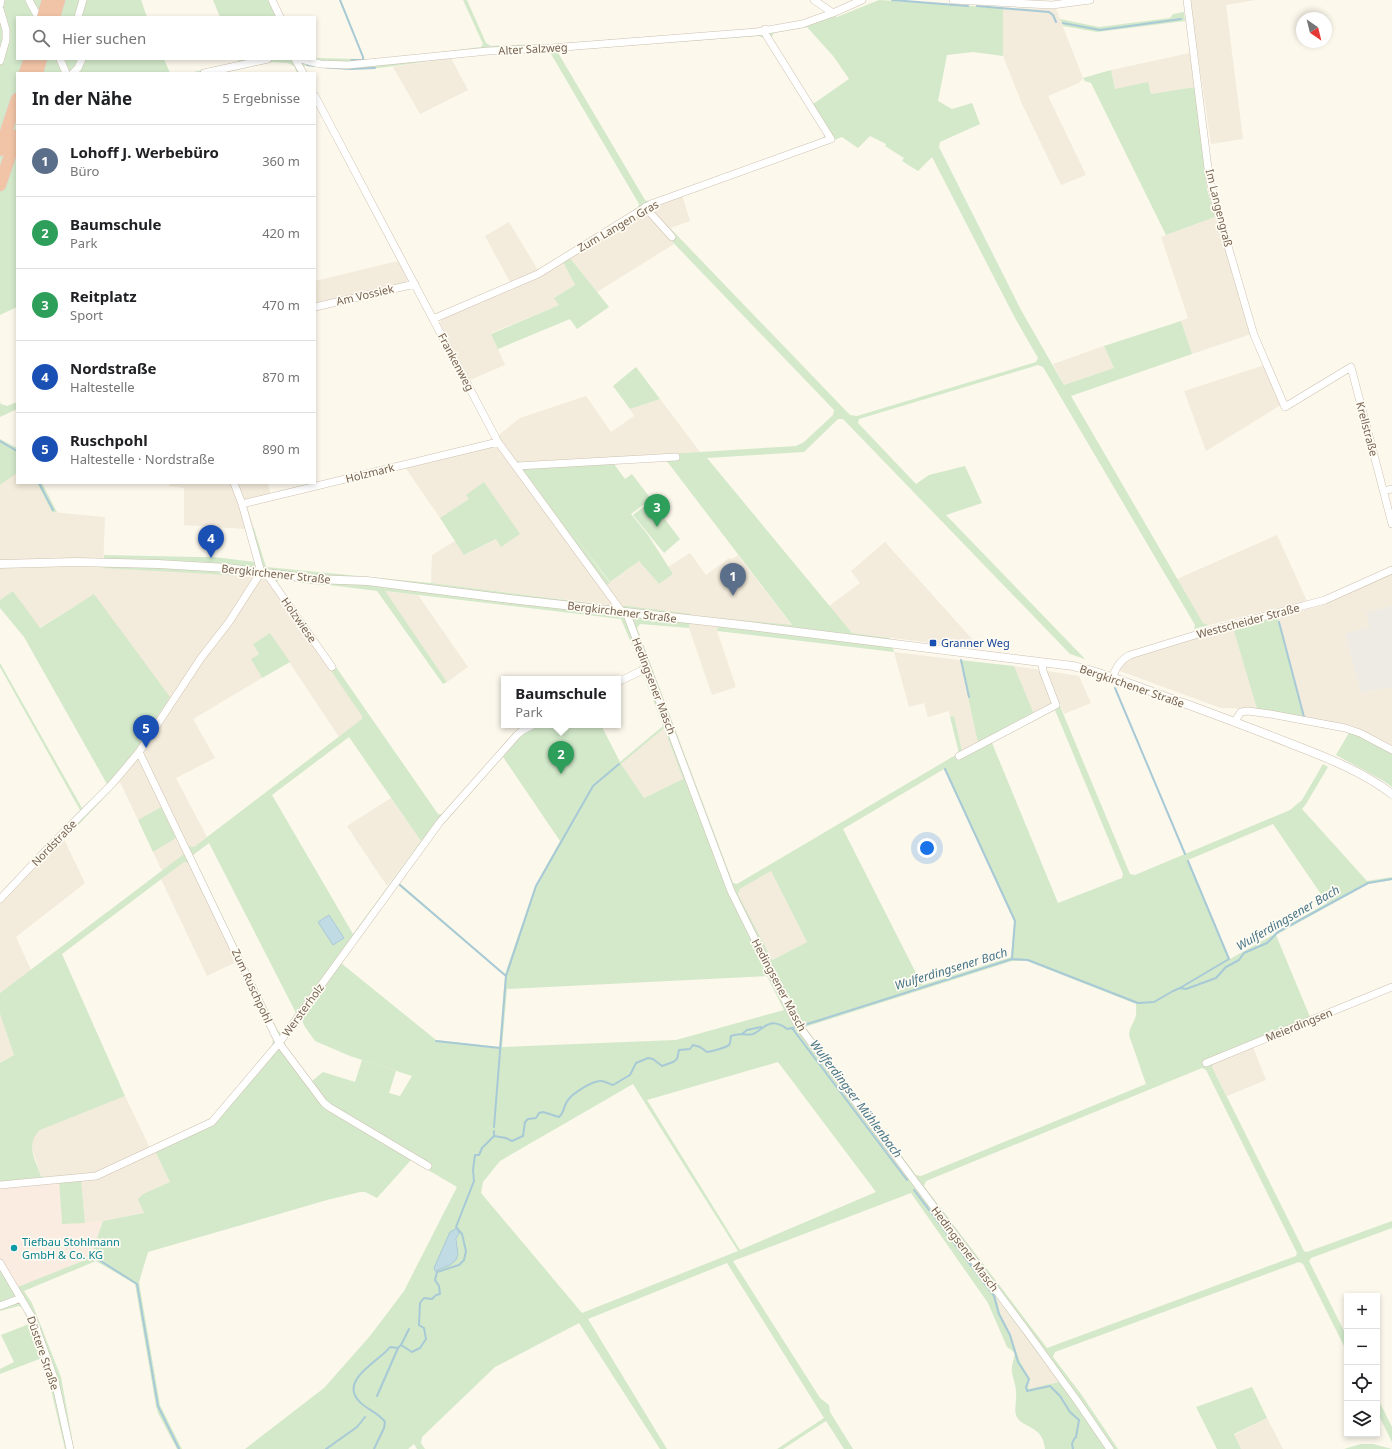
<!DOCTYPE html>
<html lang="de">
<head>
<meta charset="utf-8">
<style>
  body { margin:0; font-family:"Noto Sans",sans-serif; background:#f6f6f6; color:#202124 }
  .controls { position:absolute; right:12px; bottom:12px; display:grid; overflow:hidden; border-radius:0px; box-shadow:0 2px 6px #0003 }
  .controls button { width:36px; height:36px; display:grid; place-items:center; padding:0; border:0; border-bottom:1px solid #e0e0e0; background:#fff; color:#202124; font:20px sans-serif }
  .compass { position:absolute; left:1296px; top:12px; width:36px; height:36px; border-radius:50%; background:#fff; box-shadow:0 2px 6px #0003; rotate:145deg }
  .you { position:absolute; left:927px; top:848px; width:14px; height:14px; margin:-10px; border:3px solid #fff; border-radius:50%; background:#1a73e8; box-shadow:0 0 0 6px #1a73e833 }
  .badge { display:grid; place-items:center; width:26px; height:26px; border-radius:50%; background:#111827; color:#fff; font-size:13px; font-weight:700 }
  .pin { position:absolute; translate:-50% -33px; filter:drop-shadow(0 1px 2px #0008) }
  .pin::after { content:''; position:absolute; top:21px; width:14px; height:12px; background:inherit; clip-path:polygon(0 0,100% 0,50% 100%) }
  .popup { position:absolute; left:501px; top:676px; width:120px; height:52px; box-sizing:border-box; display:grid; place-content:center; border-radius:0px; background:#fff; filter:drop-shadow(0 1px 3px #0005); font-size:13px; white-space:nowrap; color:#757577 }
  .popup b { font-size:15px; color:#202124 }
  .popup::after { content:''; position:absolute; left:50%; top:100%; margin-left:-8px; border:8px solid transparent; border-top-color:#fff }
  .list { margin:0; padding:0; list-style:none }
  h2 { display:flex; justify-content:space-between; align-items:center; height:52px; margin:0; padding:0 16px; font-size:17px }
  h2 small { font-size:13px; font-weight:400; color:#757577 }
  .list li { display:grid; grid-template-columns:26px 1fr auto; gap:12px; align-items:center; box-sizing:border-box; height:72px; padding:0 16px; border-top:1px solid #e0e0e0 }
  .list b { display:block; font-size:15px; white-space:nowrap }
  .list p { margin:0; font-size:13px; white-space:nowrap; color:#757577 }
  .list em { font-size:13px; font-style:normal; color:#757577 }
  .icon { flex:none; width:22px; height:22px; fill:none; stroke:currentColor; stroke-width:2; stroke-linecap:round; stroke-linejoin:round }
  .map { position:relative; flex:none; width:1392px; height:1449px; overflow:hidden }
  .search { position:absolute; background:#fff; box-shadow:0 2px 6px #0003; left:16px; top:16px; width:300px; height:44px; display:flex; align-items:center; gap:10px; box-sizing:border-box; padding:0 14px; border-radius:0px; color:#757577; font-size:15px }
  .panel { position:absolute; background:#fff; box-shadow:0 2px 6px #0003; left:16px; top:72px; width:300px; height:412px; border-radius:0px }
  .map>svg:first-child { display:block }
  .residential { fill:#f3ebdb }
  .commercial { fill:#fbece1 }
  .industrial { fill:#eeeae4 }
  .green { fill:#d3e9ca; fill-rule:evenodd }
  .water { fill:#c1dbe5; stroke:#a8c9d6 }
  .lines { fill:none; stroke-linecap:round; stroke-linejoin:round }
  .stream { stroke:#a8c9d6; stroke-width:2 }
  .minor-casing { stroke:#cec1b1; stroke-width:8 }
  .tertiary-casing { stroke:#cec1b1; stroke-width:9 }
  .motorway-casing { stroke:#dbd6d1; stroke-width:13 }
  .minor { stroke:#fff; stroke-width:7 }
  .tertiary { stroke:#fff; stroke-width:8 }
  .motorway { stroke:#f1c4a7; stroke-width:12 }
  .transit-dot { fill:#1a4fb4; stroke:#fefbf3; stroke-width:1.5 }
  .culture-dot { fill:#0f9aa8; stroke:#fefbf3; stroke-width:1.5 }
  .labels { text-anchor:middle; stroke-width:3.5; stroke-linejoin:round; paint-order:stroke }
  .street-label { font-size:11px; fill:#76624f; stroke:#fefbf3 }
  .transit-label { font-size:11px; fill:#164399; stroke:#fefbf3; text-anchor:start }
  .culture-label { font-size:11px; fill:#0d838f; stroke:#fefbf3; text-anchor:start }
  .water-label { font-size:12px; font-style:italic; fill:#4a7688; stroke:#fefbf3 }
</style>
</head>
<body>
<div class="map">
<svg width="1392" height="1449" viewBox="0 0 1392 1449">
  <rect width="100%" height="100%" fill="#fcf8ec"/>
  <path class="residential" d="M1190,0H1255L1226,5L1243,139L1211,144Z
    M1003,8L1056,9L1083,78L1079,83L1048,96L1086,175L1061,185L1022,104L1003,56Z
    M1190,53L1195,87L1151,94L1148,83L1115,89L1111,70Z
    M451,58L468,90L420,114L393,67Z
    M682,195L690,221L662,231L674,244L597,292L570,258L654,206Z
    M1215,217L1251,334L1192,354L1181,321L1188,318L1161,237Z
    M509,222L541,275L563,262L575,285L554,298L559,305L491,333L505,365L470,380L440,323L442,318L510,282L485,236Z
    M398,261L408,280L406,283L315,304V281Z
    M1104,346L1114,368L1064,385L1053,364Z
    M1268,364L1284,403L1206,451L1184,391Z
    M586,396L611,432L634,416L630,409L660,399L700,452L523,463L604,587L639,561L659,584L673,574L668,567L690,553L706,575L729,558L732,559L738,555L792,626L718,618L717,631L736,687L712,695L689,628L691,615L431,583L432,555L455,541L465,555L496,539L501,547L469,499L440,518L405,467L494,442L500,434L520,418Z
    M17,473V483H37L52,512L105,517L103,567L267,577L362,715V719L339,737L270,633L253,644L259,654L251,659L262,678L193,719L215,758L176,778L207,837L194,847L189,846L184,854L162,871L153,852L176,838L161,807L138,820L120,782L107,785L134,752L95,594L39,628L13,591L0,600V485Z
    M170,483H268L272,500L247,506L254,528L246,529L184,525V488L169,486Z
    M1277,535L1307,601L1209,625L1203,623L1177,579Z
    M885,542L981,649L852,633L829,606L860,583L851,571Z
    M1392,573V606L1367,613L1370,627L1345,634L1361,693L1392,687V746L1354,726L1303,717L1278,617L1320,606Z
    M384,591L418,595L468,667L447,682Z
    M1233,628L1257,709L1221,708L1120,671L1122,663L1129,659L1191,639Z
    M894,652L960,660L978,743L962,751L954,716L950,717L949,711L928,717L924,703L909,707Z
    M1014,666L1079,676L1091,703L1064,714L1057,700L1050,706L1034,714Z
    M664,728L683,779L644,798L621,764Z
    M391,798L421,841L387,886L347,826Z
    M60,831L85,883L16,937L31,970L0,993V894Z
    M184,862L188,863L236,962L207,976L161,879Z
    M771,871L807,942L771,960L738,894L740,889Z
    M0,1014L14,1055L0,1063Z
    M1253,1047L1266,1080L1227,1096L1212,1067L1213,1064Z
    M125,1096L150,1148L155,1151L170,1182L143,1194L144,1213L103,1221L85,1223L81,1179L59,1180L41,1176L32,1148V1141L35,1134L40,1130Z
    M995,1296L1059,1382L1028,1390L1030,1379L1020,1361L1011,1335L1000,1313Z
    M1267,1418L1283,1449H1241L1234,1435Z"/>
  <path class="commercial" d="M59,1180L62,1224L103,1221L90,1258L20,1286L16,1287L0,1261V1187Z"/>
  <path class="industrial" d="M1392,606V687L1361,693L1345,634L1370,627L1366,613Z"/>
  <path class="green" d="M0,0H141L147,17H17V59H164L170,73H17V307L0,315Z
    M213,0H275L282,17H220Z
    M339,0H341L365,60L393,58L481,47L483,44L463,0H467L486,43L491,46L509,45L553,44L763,28L805,20L829,12L837,17L879,0L1003,8V56L973,52L947,55L938,101L952,109L972,103L980,124L940,142L939,147L1021,310L1064,385L1114,368L1104,346L1181,321L1192,354L1071,396L1203,623L1209,625L1194,629L1195,625L1043,367L1038,365L859,419L858,423L916,484L929,475L965,466L982,503L946,515L1085,659L1070,654L843,419H838L804,452L707,458L852,633L890,638L894,652L717,631L718,618L792,625L666,460L614,464L625,479L632,474L651,499L631,514L648,535L673,574L659,584L639,561L610,582L566,525L610,583L604,587L511,465L518,461L523,463L796,446L804,442L833,415L834,410L662,231L670,228L850,415L857,416L1036,362L1038,358L1015,318L932,157L918,171L902,161L904,158L885,146L886,144L870,136L858,148L842,137L654,206L653,210L645,214H641L570,258L609,307L577,329L570,319L498,349L491,334L559,305L554,298L575,285L563,262L638,208L639,204L551,54L546,51C514,52 483,54 451,58C403,64 354,76 306,65L303,68L306,73H297L294,66L288,63L272,62L223,73H189L239,62L238,59H315V58L362,59L363,58ZM807,27L834,57L849,79L813,104L771,38L774,33ZM759,36L766,39L825,134L823,138L650,202L645,200L557,51Z
    M1184,12L1185,21L1097,32L1063,26L1060,19L1099,27L1170,18L1173,14Z
    M1111,70L1115,89L1148,82L1151,94L1195,87L1207,189L1215,217L1166,235L1091,83L1085,81L1083,78Z
    M636,367L660,399L630,409L613,386Z
    M0,402L1,404L7,406L17,402V409L0,417Z
    M0,439L17,448V473L0,485Z
    M484,482L520,534L501,547L496,539L464,555L440,518L469,499L466,495Z
    M37,483H42L57,512H52Z
    M651,501L680,539L664,553L633,515Z
    M254,528L266,567L431,583L614,606H627L691,614L689,628L640,624L637,628L733,883L737,884L959,753L950,717L954,716L962,751L978,743L960,660L1014,666L1034,714L1050,706L1051,702L1057,699L1130,874L1135,875L1290,810L1302,800L1323,764L1328,767L1306,804L1302,809L1367,881L1392,877V880L1368,884L1276,935L1310,1017L1392,983V990L1213,1064L1212,1067L1304,1251L1307,1252L1392,1221V1228L1311,1258L1309,1261L1347,1337V1352L1303,1264L1299,1262L1055,1352L1053,1357L1081,1394L1118,1449H1045C1043,1424 1021,1429 1016,1415C1014,1409 1017,1400 1016,1393C1016,1385 1013,1379 1012,1372C1011,1366 1014,1359 1015,1353L1007,1347L988,1303L911,1193L733,1261L820,1398L829,1405L830,1412L853,1449H844L826,1421L783,1449H777L824,1418L727,1263L588,1319L667,1449H660L579,1323L495,1367L422,1437L421,1443L425,1449H417L414,1444L408,1449H245L324,1388L370,1336L404,1291L457,1187L411,1160L377,1198L365,1192H360L327,1200L148,1252L139,1282L160,1405L182,1449H177L158,1413L156,1406L135,1284L96,1261L24,1291L32,1303L37,1316L61,1377L74,1449H65L48,1377L42,1358L0,1374V1369L14,1362L1,1335L29,1324L23,1308L19,1306L0,1311V1261L16,1287L20,1286L90,1258L103,1221L144,1213L138,1199L143,1194L170,1182L155,1151L215,1115L272,1045L273,1039L188,863L184,862L62,954L125,1096L40,1130C25,1144 35,1159 41,1176L59,1180L81,1179L85,1223L62,1224L59,1180L0,1187V1063L14,1055L0,1014V993L184,854L189,846L194,847L362,719V716L267,577L103,568L104,555L195,557H214L255,562L246,529ZM279,579L311,584L329,585L377,591L443,684L447,682L385,591L621,619L640,664L639,669L618,679V686L641,675L644,676L663,726L620,762L601,725H527L518,729L442,814H438L277,582ZM1055,710L1123,874L1122,878L1058,903L992,743ZM664,728L683,779L644,798L621,764ZM349,737L421,841L353,934L272,795ZM503,757L560,841L535,886L505,974L398,882L441,826ZM944,769L1014,921L1011,957L922,985L843,829ZM1273,824L1327,903L1278,931L1273,935L1230,959L1188,860ZM209,843L296,1013L282,1033L278,1031L193,855ZM771,871L807,942L772,960L738,894L740,889ZM397,884L505,976L499,1047L436,1040L341,963ZM329,915L344,938L333,945L319,921ZM1012,961H1027L1136,1004C1136,1009 1137,1014 1135,1018C1133,1025 1130,1026 1129,1035L1146,1084L921,1176L916,1175L805,1027ZM767,976L784,1010L676,1040L502,1047L507,989ZM301,1018L305,1027L315,1041L350,1056L412,1076L400,1096L389,1093L396,1071L362,1060L355,1082L323,1072L312,1081L285,1045V1041ZM778,1062L876,1192L740,1250L647,1100ZM1202,1068L1206,1070L1297,1253L1296,1256L1047,1348L924,1186L926,1181ZM633,1084L738,1251L582,1313L481,1193L483,1182L500,1161ZM458,1236C455,1242 459,1248 458,1254C457,1261 442,1269 436,1271L434,1268ZM996,1297L1059,1382L1028,1389L1030,1379L1020,1361L1011,1335L1000,1313Z
    M13,591L40,628L69,610L94,594L170,697L134,752L108,784L119,782L65,839L60,831L80,810L0,667V663L82,808L107,784L24,637L0,608V600Z
    M1278,617L1303,717L1257,709L1233,628Z
    M270,633L290,662L262,678L251,659L259,654L253,644Z
    M1350,731L1392,753V787L1382,780L1336,755Z
    M161,807L176,838L153,852L138,820Z
    M1252,1387L1267,1418L1234,1434L1241,1449H1217L1196,1407Z
    M1377,1397L1392,1427V1442L1377,1412Z
    M1361,1444H1373L1392,1449H1344Z"/>
  <path class="water" d="M329,915L344,938L333,945L318,922Z
    M457,1228L459,1233L456,1239L458,1254L456,1260L450,1265L435,1271L434,1268L450,1232Z"/>
  <g class="lines">
    <path class="stream" d="M340,0L363,57V60H352L351,61
      M892,0L968,6
      M977,6L1049,12L1053,15L1056,22
      M1063,23L1100,30L1181,19
      M307,65L314,66
      M324,67L350,69L375,68
      M0,441L17,451
      M39,483L53,510
      M1279,622L1304,717L1306,718
      M961,660L969,697
      M1115,688L1185,854
      M945,769L1015,921L1012,958
      M400,885L506,976
      M1180,988L1229,959L1188,861
      M801,1026L1012,959L1028,960L1138,1003L1154,1002L1173,991L1180,988L1186,989L1216,978L1226,967L1239,960L1244,953L1267,943L1278,932L1368,883L1392,879
      M792,1028L907,1180
      M742,1034L747,1030L761,1027
      M436,1041L500,1048
      M494,1127L506,976L536,886L593,786L619,764
      M494,1131V1136
      M914,1190L994,1296L999,1314L1010,1335L1018,1362L1029,1379L1026,1387L1027,1391L1050,1386L1060,1396L1070,1412L1079,1420L1076,1437L1074,1439L1072,1444L1073,1449
      M96,1258L137,1284L158,1406L179,1449
      M401,1345L409,1329
      M377,1396L398,1348
      M326,1449L357,1427L365,1417
      M374,1449L384,1428L385,1422C378,1412 365,1409 358,1400C340,1379 381,1360 390,1347L398,1348L401,1345L412,1352L420,1348L426,1339L424,1328L419,1325L420,1303L424,1298L432,1299L436,1295L440,1294L439,1286L435,1280L437,1272L459,1265L464,1260L466,1251L462,1234L456,1227L474,1181L473,1170L475,1155H479L482,1148L494,1136L506,1138L512,1141L523,1136L525,1122L528,1119L536,1118L539,1113L543,1112L559,1117C565,1112 563,1106 568,1100C572,1094 593,1080 601,1081C605,1081 609,1084 613,1085L630,1075L636,1063L648,1058L653,1059L662,1066L673,1062L677,1059L679,1050L690,1049L693,1045L700,1047L707,1052C710,1052 727,1047 729,1045C731,1043 730,1039 731,1036C740,1032 745,1036 753,1034C756,1033 758,1031 761,1029C771,1021 778,1022 787,1029L797,1027"/>
    <defs>
      <path id="minor" d="M29,0L38,17
        M272,0L280,17
        M814,0L833,13
        M953,0L1052,5L1090,0
        M1187,0L1209,176L1216,205L1254,335L1285,407L1351,367L1392,524
        M0,5L1,0
        M0,9L6,30V40L0,61
        M78,17L83,0
        M60,59L66,73
        M295,59L303,73
        M301,59L320,64L348,65L488,51L551,48L756,32L802,24L833,13L862,0
        M73,73L78,68L82,59
        M204,73L268,59
        M315,96L498,442L622,612
        M645,207L672,237
        M315,307L415,284
        M433,319L538,274L651,204L831,139L766,35L765,29
        M517,466L676,457
        M1384,491L1392,489
        M242,504L498,442
        M266,573L332,667
        M626,612L731,891L796,1022L1028,1333L1078,1402L1110,1449
        M1112,678C1116,668 1120,660 1130,655L1205,632L1325,600L1392,570
        M618,682L647,668
        M1235,721L1241,712L1248,711L1270,714L1345,728L1360,733L1392,750
        M139,752L279,1043L324,1103L329,1107L428,1166
        M959,756L1056,705L1043,671L1042,663
        M0,899L51,845L112,784L139,752L201,658L229,622L261,572L242,504L234,483
        M1206,1063L1392,987
        M0,1185L96,1176L212,1122L279,1043L440,822L517,735L523,730L533,725
        M0,1263L33,1319L55,1381L70,1449
        M0,1306L21,1298"/>
      <path id="tertiary" d="M0,564L76,562L158,564L227,568L314,579L367,581L502,598L750,626L1073,666C1112,675 1150,692 1189,705C1224,718 1259,731 1294,745C1328,758 1363,772 1392,794"/>
      <path id="motorway" d="M43,17L48,0
        M54,17L59,0
        M25,73L30,59
        M37,73L41,59
        M0,150L17,99
        M0,185L17,135"/>
    </defs>
    <use href="#minor" class="minor-casing"/>
    <use href="#tertiary" class="tertiary-casing"/>
    <use href="#motorway" class="motorway-casing"/>
    <use href="#minor" class="minor"/>
    <use href="#tertiary" class="tertiary"/>
    <use href="#motorway" class="motorway"/>
  </g>
  <rect class="transit-dot" x="929" y="639" width="8" height="8" rx="2"/>
  <circle class="culture-dot" cx="14" cy="1248" r="4"/>
  <g class="labels">
    <g class="street-label">
      <text transform="translate(533 49) rotate(-3)" y="4">Alter Salzweg</text>
      <text transform="translate(1219 208) rotate(76)" y="4">Im Langengraß</text>
      <text transform="translate(618 226) rotate(-30)" y="4">Zum Langen Gras</text>
      <text transform="translate(365 295) rotate(-13)" y="4">Am Vossiek</text>
      <text transform="translate(456 362) rotate(62)" y="4">Frankenweg</text>
      <text transform="translate(1367 429) rotate(75)" y="4">Krellstraße</text>
      <text transform="translate(370 473) rotate(-14)" y="4">Holzmark</text>
      <text transform="translate(276 574) rotate(6)" y="4">Bergkirchener Straße</text>
      <text transform="translate(622 612) rotate(7)" y="4">Bergkirchener Straße</text>
      <text transform="translate(299 620) rotate(55)" y="4">Holzwiese</text>
      <text transform="translate(1248 621) rotate(-15)" y="4">Westscheider Straße</text>
      <text transform="translate(654 686) rotate(69)" y="4">Hedingsener Masch</text>
      <text transform="translate(1132 686) rotate(19)" y="4">Bergkirchener Straße</text>
      <text transform="translate(54 843) rotate(-46)" y="4">Nordstraße</text>
      <text transform="translate(779 985) rotate(62)" y="4">Hedingsener Masch</text>
      <text transform="translate(252 986) rotate(65)" y="4">Zum Ruschpohl</text>
      <text transform="translate(303 1010) rotate(-54)" y="4">Wersterholz</text>
      <text transform="translate(1299 1025) rotate(-22)" y="4">Meierdingsen</text>
      <text transform="translate(965 1249) rotate(53)" y="4">Hedingsener Masch</text>
      <text transform="translate(43 1353) rotate(71)" y="4">Düstere Straße</text>
    </g>
    <g class="transit-label">
      <text x="941" y="647">Granner Weg</text>
    </g>
    <g class="culture-label">
      <text x="22" y="1246">Tiefbau Stohlmann<tspan x="22" dy="13">GmbH &amp; Co. KG</tspan></text>
    </g>
    <g class="water-label">
      <text transform="translate(1288 918) rotate(-30)" y="4">Wulferdingsener Bach</text>
      <text transform="translate(951 969) rotate(-17)" y="4">Wulferdingsener Bach</text>
      <text transform="translate(856 1099) rotate(53)" y="4">Wulferdingser Mühlenbach</text>
    </g>
  </g>
</svg>
<div class="controls">
<button>+</button>
<button>−</button>
<button><svg class="icon" aria-label="locate" viewBox="0 0 24 24"><circle cx="12" cy="12" r="6"/><path d="M12 2v4M12 18v4M2 12h4M18 12h4"/></svg></button>
<button><svg class="icon" aria-label="layers" viewBox="0 0 24 24"><path d="M12 4l9 5-9 5-9-5zM3 14l9 5 9-5"/></svg></button>
</div>
<svg class="compass" viewBox="-18 -18 36 36"><path d="M0-13l5 13h-10z" fill="#e53935"/><path d="M0 13l5-13h-10z" fill="#757577"/></svg>
<div class="you"></div>
<div class="pin badge" style="left:733px;top:596px;background:#5c6f8a">1</div>
<div class="pin badge" style="left:561px;top:774px;background:#2e9e5b">2</div>
<div class="popup"><b>Baumschule</b>Park</div>
<div class="pin badge" style="left:657px;top:527px;background:#2e9e5b">3</div>
<div class="pin badge" style="left:211px;top:558px;background:#1a4fb4">4</div>
<div class="pin badge" style="left:146px;top:748px;background:#1a4fb4">5</div>
<div class="search"><svg class="icon" aria-label="search" viewBox="0 0 24 24"><circle cx="10" cy="10" r="6"/><path d="M15 15l6 6"/></svg>Hier suchen</div>
<section class="panel">
<h2>In der Nähe<small>5 Ergebnisse</small></h2>
<ul class="list">
<li><span class="badge" style="background:#5c6f8a">1</span><div><b>Lohoff J. Werbebüro</b><p>Büro</p></div><em>360 m</em></li>
<li><span class="badge" style="background:#2e9e5b">2</span><div><b>Baumschule</b><p>Park</p></div><em>420 m</em></li>
<li><span class="badge" style="background:#2e9e5b">3</span><div><b>Reitplatz</b><p>Sport</p></div><em>470 m</em></li>
<li><span class="badge" style="background:#1a4fb4">4</span><div><b>Nordstraße</b><p>Haltestelle</p></div><em>870 m</em></li>
<li><span class="badge" style="background:#1a4fb4">5</span><div><b>Ruschpohl</b><p>Haltestelle · Nordstraße</p></div><em>890 m</em></li>
</ul>
</section>
</div>
</body>
</html>
